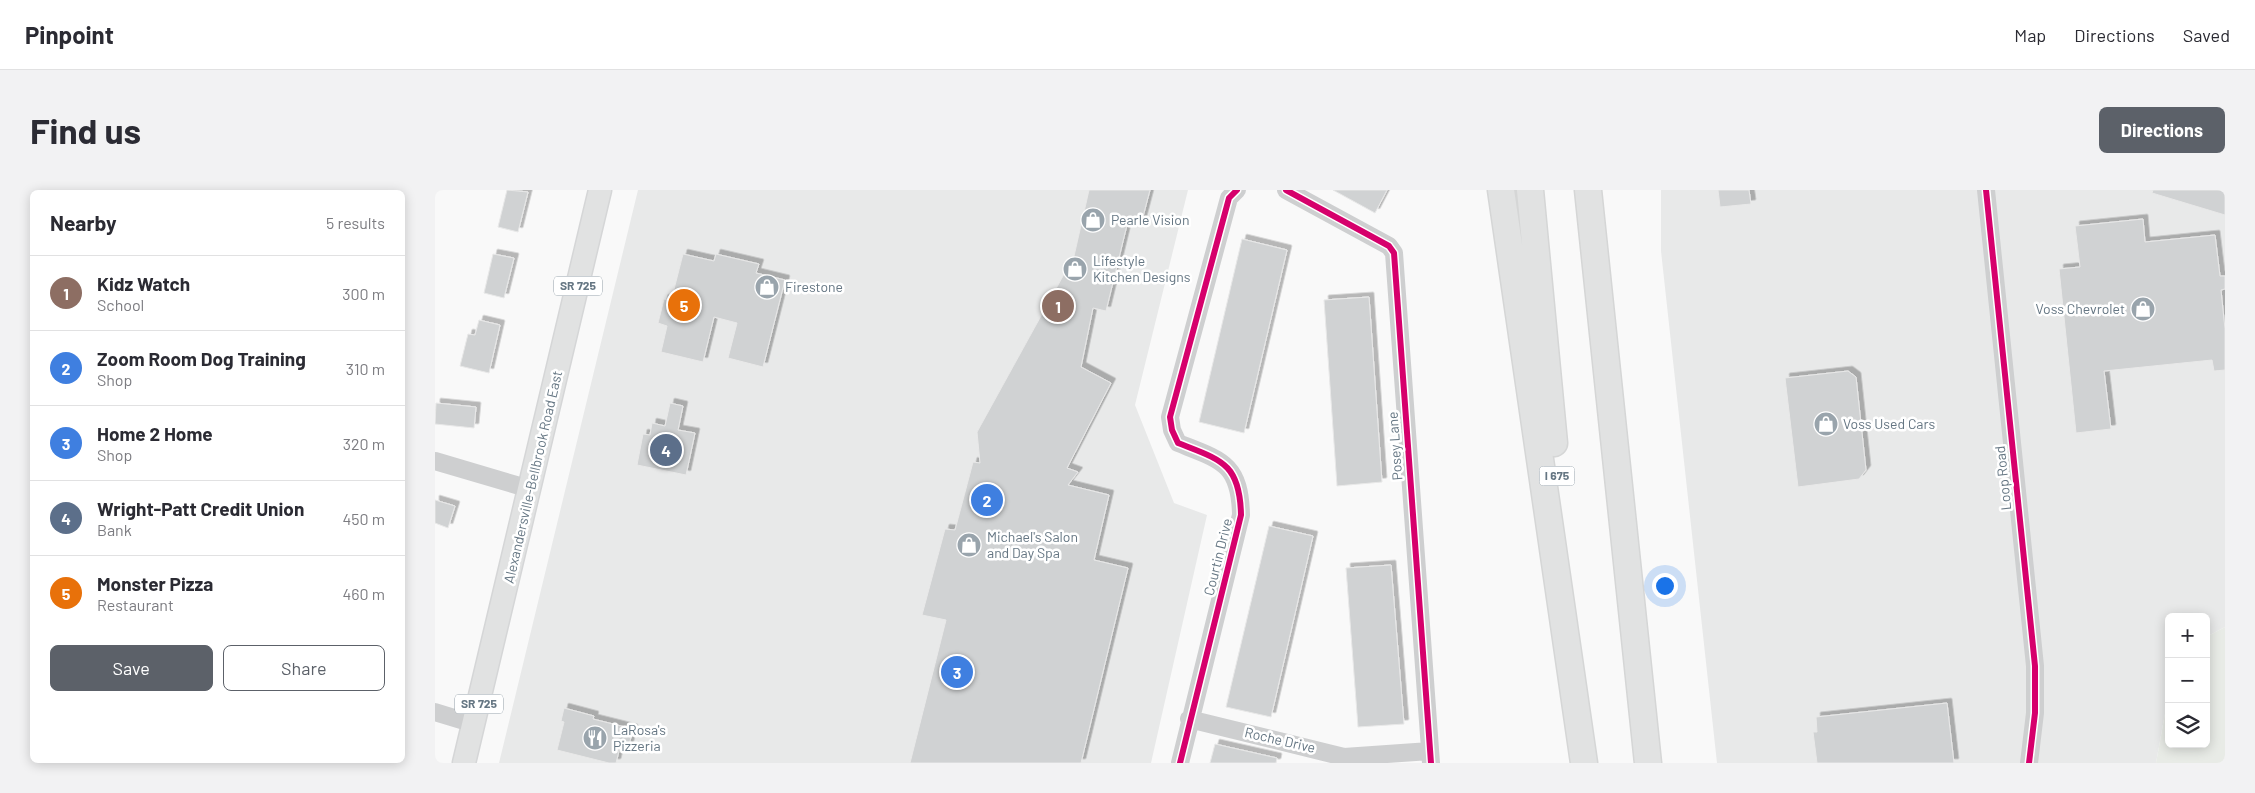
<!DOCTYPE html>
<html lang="en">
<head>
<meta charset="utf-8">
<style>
  body { margin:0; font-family:Barlow,sans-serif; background:#f2f2f3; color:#2b2b33 }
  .controls { position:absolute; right:15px; bottom:15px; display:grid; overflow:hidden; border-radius:8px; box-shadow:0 2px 12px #0003 }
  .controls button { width:45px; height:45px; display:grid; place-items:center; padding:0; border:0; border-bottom:1px solid #e1e1e2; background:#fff; color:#2b2b33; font:25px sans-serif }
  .you { position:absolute; left:1229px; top:395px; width:18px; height:18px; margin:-12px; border:4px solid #fff; border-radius:50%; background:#1a73e8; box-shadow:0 0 0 8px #1a73e833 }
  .badge { display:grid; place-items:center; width:32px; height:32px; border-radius:50%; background:#5c6169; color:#fff; font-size:16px; font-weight:700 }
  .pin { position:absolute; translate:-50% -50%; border:2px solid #fff; box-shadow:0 1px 5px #0006 }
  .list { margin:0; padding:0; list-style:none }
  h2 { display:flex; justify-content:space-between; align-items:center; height:65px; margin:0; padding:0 20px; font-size:21px }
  h2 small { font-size:16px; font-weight:400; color:#7c7c81 }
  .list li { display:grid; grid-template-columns:32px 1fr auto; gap:15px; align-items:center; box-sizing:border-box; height:75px; padding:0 20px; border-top:1px solid #e1e1e2 }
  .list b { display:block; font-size:19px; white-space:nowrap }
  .list p { margin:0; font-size:16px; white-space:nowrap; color:#7c7c81 }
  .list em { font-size:16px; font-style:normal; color:#7c7c81 }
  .actions { display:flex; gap:10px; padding:15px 20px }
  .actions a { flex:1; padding:11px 0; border:1px solid #5c6169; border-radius:8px; text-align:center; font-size:18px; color:#5c6169 }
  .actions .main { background:#5c6169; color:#fff }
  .icon { flex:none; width:28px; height:28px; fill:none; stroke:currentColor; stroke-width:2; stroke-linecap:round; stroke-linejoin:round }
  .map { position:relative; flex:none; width:1790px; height:573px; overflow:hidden; border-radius:8px }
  header { display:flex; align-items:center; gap:30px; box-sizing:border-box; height:70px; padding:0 25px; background:#fff; border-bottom:1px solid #e1e1e2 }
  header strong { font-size:24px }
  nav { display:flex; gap:28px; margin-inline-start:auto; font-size:18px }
  .intro { display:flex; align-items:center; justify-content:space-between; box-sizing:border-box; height:120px; padding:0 30px }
  h1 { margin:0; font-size:35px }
  .button { padding:12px 22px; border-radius:8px; background:#5c6169; color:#fff; font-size:18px; font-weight:700 }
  main { display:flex; gap:30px; padding:0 30px }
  aside { flex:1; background:#fff; border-radius:8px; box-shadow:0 2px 12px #0003 }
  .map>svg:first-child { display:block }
  .built { fill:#e8e9e9 }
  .green { fill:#e8ebe6 }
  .building { fill:#d0d2d3; stroke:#e8e8e8; filter:url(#shadow) }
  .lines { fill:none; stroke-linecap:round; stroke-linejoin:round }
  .major-casing { stroke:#d5d6d7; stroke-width:25 }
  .highway-casing { stroke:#d5d6d6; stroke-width:29 }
  .minor { stroke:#cecfd0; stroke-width:18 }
  .major { stroke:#e1e2e2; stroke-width:22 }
  .highway { stroke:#e1e2e2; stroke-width:26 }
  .cycleway-casing { stroke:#fff; stroke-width:9 }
  .cycleway { stroke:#d6006c; stroke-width:6 }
  .labels { text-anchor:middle; stroke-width:5; stroke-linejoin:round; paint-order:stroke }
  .shield { fill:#fff; stroke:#939fa8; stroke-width:1 }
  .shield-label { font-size:12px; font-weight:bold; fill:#657683 }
  .poi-label { font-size:14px; fill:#657683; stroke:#fff; text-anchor:start }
  .street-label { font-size:14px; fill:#657683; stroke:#fff }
</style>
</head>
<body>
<header>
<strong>Pinpoint</strong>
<nav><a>Map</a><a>Directions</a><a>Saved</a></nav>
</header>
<div class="intro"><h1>Find us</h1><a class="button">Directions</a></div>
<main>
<aside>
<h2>Nearby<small>5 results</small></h2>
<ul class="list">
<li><span class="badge" style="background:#8d6e63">1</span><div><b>Kidz Watch</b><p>School</p></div><em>300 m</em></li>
<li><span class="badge" style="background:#3f7fe0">2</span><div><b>Zoom Room Dog Training</b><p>Shop</p></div><em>310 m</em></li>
<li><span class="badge" style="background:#3f7fe0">3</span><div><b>Home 2 Home</b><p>Shop</p></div><em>320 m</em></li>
<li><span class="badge" style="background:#5c6f8a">4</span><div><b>Wright-Patt Credit Union</b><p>Bank</p></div><em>450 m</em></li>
<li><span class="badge" style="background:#e8710a">5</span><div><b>Monster Pizza</b><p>Restaurant</p></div><em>460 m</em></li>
</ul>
<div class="actions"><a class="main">Save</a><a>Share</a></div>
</aside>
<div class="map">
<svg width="1790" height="573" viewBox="0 0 1790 573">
  <defs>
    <filter id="shadow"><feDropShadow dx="4.5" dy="-4.5" stdDeviation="0" flood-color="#0004"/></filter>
  </defs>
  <rect width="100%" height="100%" fill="#f9f9f9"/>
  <path class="built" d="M203,0H753L700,215L739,313L772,325L716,573H64Z
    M1226,0H1790V437L1771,447V427H1734V501L1721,573H1282L1226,61Z"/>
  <path class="green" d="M1790,437V573H1721L1734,501V554H1771V447Z"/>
  <path class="building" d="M72,0L93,2L83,42L63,37Z
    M654,0H715L705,38L692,35L671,121L658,118L646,177L676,193L632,278L643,282L633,295L674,305L659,370L693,378L646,573H475L511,430L487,425L510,339L520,340L538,272L545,273L542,242L639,66Z
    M898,0H952L940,23Z
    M1283,0H1314L1316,14L1285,17Z
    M1718,0H1790V25L1717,3Z
    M1708,29L1710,52L1780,45L1785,86H1790V99L1786,100L1790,139V180L1779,181L1777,170L1669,181L1676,239L1641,243L1624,79L1645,77L1640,36Z
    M807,49L852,60L809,243L764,232Z
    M58,64L79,68L69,108L49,103Z
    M248,64L279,71L281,64L324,74L321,83L350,90L328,177L293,168L302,133L279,127L268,172L226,162L232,136L223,133L229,109L236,111Z
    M934,107L947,292L902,296L889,110Z
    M44,130L65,135L54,183L25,176L33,144L40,145Z
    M1413,181L1421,187L1431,280L1424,289L1363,297L1350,188Z
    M1,213L41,217L39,238L0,234Z
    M235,213L248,216L243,240L260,243L251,285L202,275L208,244L215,245L217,233L230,236Z
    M0,310L20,316L13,338L0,333Z
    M834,336L878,346L836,527L791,517Z
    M956,375L969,534L923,537L911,378Z
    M1512,513L1519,573H1382L1378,542H1382L1381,527Z
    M129,518L159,526L158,529L198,539L193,559L185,557L181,573H174L122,560L129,532L126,531Z
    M780,554L842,568L841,573H775Z"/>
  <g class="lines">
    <defs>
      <path id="major" d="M29,573L165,0"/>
      <path id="highway" d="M1066,0L1149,573
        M1095,0L1119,253
        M1153,0L1213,573"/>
    </defs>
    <use href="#major" class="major-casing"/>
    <use href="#highway" class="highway-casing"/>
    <path class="minor" d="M851,0L954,56L959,63L996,573
      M1551,0L1600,476V523L1594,573
      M0,271L95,299
      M0,522L39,534
      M754,529L909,567L995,561
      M745,573L806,325C805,273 786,270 743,253L737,240L735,227L794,8L802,0"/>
    <use href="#major" class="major"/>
    <use href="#highway" class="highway"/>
    <defs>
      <path id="cycleway" d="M851,0L954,56L959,63L996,573
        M1551,0L1600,476V523L1594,573
        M745,573L806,325C805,273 786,270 743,253L737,240L735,227L794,8L802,0"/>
    </defs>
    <use href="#cycleway" class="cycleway-casing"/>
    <use href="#cycleway" class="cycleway"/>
  </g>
  <defs>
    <symbol id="shop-disc" viewBox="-11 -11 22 22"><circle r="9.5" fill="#99a4ac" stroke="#fff"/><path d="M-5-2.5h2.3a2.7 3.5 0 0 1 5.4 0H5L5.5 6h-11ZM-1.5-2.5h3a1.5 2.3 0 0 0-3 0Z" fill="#fff"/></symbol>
    <symbol id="restaurant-disc" viewBox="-11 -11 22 22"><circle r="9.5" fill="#99a4ac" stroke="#fff"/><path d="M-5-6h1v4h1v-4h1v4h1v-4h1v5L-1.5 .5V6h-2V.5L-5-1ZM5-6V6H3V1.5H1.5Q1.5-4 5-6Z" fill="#fff"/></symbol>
  </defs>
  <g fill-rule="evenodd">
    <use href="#shop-disc" x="644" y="16" width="28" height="28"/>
    <use href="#shop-disc" x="626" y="65" width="28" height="28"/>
    <use href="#shop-disc" x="318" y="83" width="28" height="28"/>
    <use href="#shop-disc" x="1694" y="105" width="28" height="28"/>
    <use href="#shop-disc" x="1377" y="220" width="28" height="28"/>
    <use href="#shop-disc" x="520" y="341" width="28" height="28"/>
    <use href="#restaurant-disc" x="146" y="534" width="28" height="28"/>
  </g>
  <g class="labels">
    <g class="shield">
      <rect x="119" y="86.5" width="48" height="19" rx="4"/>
      <rect x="1104.5" y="276.5" width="35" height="19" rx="4"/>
      <rect x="20" y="504.5" width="48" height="19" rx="4"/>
    </g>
    <g class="shield-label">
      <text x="143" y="100">SR 725</text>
      <text x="1122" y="290">I 675</text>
      <text x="44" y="518">SR 725</text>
    </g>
    <g class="poi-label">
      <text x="676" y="35">Pearle Vision</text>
      <text x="658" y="76">Lifestyle<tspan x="658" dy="16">Kitchen Designs</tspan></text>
      <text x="350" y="102">Firestone</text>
      <text x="1690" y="124" text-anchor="end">Voss Chevrolet</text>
      <text x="1408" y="239">Voss Used Cars</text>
      <text x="552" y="352">Michael's Salon<tspan x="552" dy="16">and Day Spa</tspan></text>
      <text x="178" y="545">LaRosa's<tspan x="178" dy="16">Pizzeria</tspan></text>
    </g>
    <g class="street-label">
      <text transform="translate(960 256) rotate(-94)" y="5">Posey Lane</text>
      <text transform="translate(98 287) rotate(-77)" y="5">Alexandersville-Bellbrook Road East</text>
      <text transform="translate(1568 288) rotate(-96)" y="5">Loop Road</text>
      <text transform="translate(783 367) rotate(-76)" y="5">Courtin Drive</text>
      <text transform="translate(845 550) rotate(13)" y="5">Roche Drive</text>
    </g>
  </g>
</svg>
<div class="controls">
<button>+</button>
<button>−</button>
<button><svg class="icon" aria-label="layers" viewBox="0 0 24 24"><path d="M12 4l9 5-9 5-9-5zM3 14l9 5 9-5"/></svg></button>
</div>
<div class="you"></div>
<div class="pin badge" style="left:623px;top:116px;background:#8d6e63">1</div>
<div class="pin badge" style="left:552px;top:310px;background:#3f7fe0">2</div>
<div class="pin badge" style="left:522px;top:482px;background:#3f7fe0">3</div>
<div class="pin badge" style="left:231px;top:260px;background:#5c6f8a">4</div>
<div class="pin badge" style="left:249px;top:115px;background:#e8710a">5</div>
</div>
</main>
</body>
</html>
